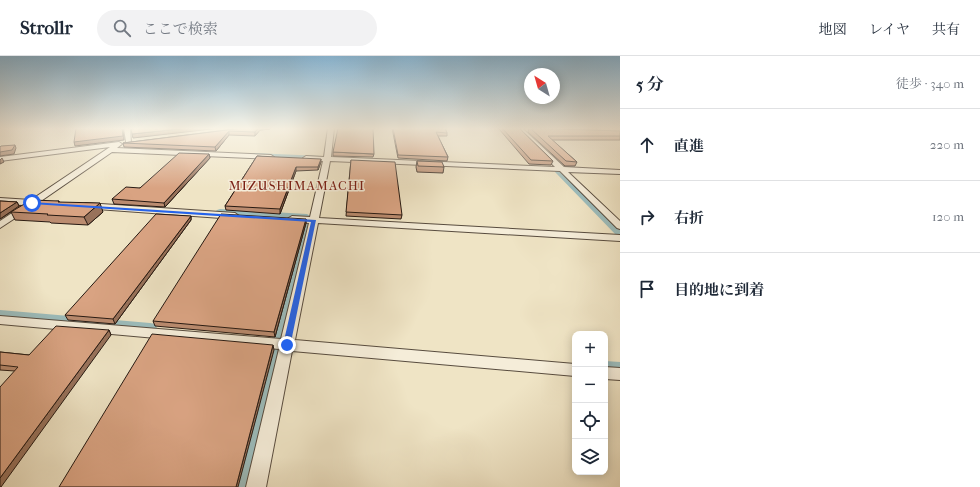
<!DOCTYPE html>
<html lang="ja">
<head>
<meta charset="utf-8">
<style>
  body { margin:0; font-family:"IM FELL French Canon","Noto Serif JP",serif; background:#f2f2f3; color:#1f2937 }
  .controls { position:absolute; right:12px; bottom:12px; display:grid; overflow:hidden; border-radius:8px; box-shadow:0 2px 10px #0003 }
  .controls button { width:36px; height:36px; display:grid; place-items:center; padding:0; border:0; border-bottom:1px solid #e0e1e3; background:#fff; color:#1f2937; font:20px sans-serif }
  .compass { position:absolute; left:524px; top:12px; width:36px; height:36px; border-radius:50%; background:#fff; box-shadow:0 2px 10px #0003; rotate:323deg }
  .stop { position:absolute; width:12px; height:12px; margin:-9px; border:3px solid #2563eb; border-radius:50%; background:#fff }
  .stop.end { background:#2563eb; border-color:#fff; box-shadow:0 1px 4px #0008 }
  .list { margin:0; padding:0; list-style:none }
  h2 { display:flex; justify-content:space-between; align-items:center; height:52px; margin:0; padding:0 16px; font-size:17px }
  h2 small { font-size:13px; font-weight:400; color:#747a83 }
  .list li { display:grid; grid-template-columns:26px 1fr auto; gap:12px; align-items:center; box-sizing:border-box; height:72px; padding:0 16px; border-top:1px solid #e0e1e3 }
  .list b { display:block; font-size:15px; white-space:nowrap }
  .list em { font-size:13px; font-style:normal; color:#747a83 }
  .icon { flex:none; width:22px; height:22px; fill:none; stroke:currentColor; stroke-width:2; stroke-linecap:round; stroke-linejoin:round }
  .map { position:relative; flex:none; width:620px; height:431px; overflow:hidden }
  header { display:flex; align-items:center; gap:24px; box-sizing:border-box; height:56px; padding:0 20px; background:#fff; border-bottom:1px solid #e0e1e3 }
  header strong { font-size:19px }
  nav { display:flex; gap:22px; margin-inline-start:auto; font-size:14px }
  .search { width:280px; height:36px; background:#f2f2f3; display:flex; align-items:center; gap:10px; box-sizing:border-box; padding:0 14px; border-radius:22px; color:#747a83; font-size:15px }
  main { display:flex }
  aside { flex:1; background:#fff }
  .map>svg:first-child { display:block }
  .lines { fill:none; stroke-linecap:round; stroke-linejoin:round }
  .canal { fill:#9cbdbd; fill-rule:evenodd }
  .street-casing { stroke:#584c3f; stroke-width:2 }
  .street { fill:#f5edd9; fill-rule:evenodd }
  .wall { fill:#bb8c70; stroke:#261912 }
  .shaded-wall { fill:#98725b; stroke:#261912 }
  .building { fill:#d9a382; stroke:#261912 }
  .route { fill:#2563eb }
  .labels { text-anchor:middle; stroke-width:3; stroke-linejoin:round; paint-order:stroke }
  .far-quarter-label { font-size:13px; letter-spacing:1px; fill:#7a1f14; stroke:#f5edd9 }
</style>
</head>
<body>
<header>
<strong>Strollr</strong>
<div class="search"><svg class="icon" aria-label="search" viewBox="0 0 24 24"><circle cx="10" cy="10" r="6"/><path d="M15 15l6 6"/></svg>ここで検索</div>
<nav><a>地図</a><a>レイヤ</a><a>共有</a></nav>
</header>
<main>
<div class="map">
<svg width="620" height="431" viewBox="0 0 620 431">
  <rect width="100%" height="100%" fill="#efe4c5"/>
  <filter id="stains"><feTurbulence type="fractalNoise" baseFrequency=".005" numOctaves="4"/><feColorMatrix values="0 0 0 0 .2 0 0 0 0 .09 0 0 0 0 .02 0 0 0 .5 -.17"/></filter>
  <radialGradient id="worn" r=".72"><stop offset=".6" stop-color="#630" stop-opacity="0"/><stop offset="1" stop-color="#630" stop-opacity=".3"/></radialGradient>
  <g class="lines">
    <path class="canal" d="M253,97L321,100L325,102L321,104L256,101H253Z
      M555,112H561L620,171V180L616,179L555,116Z
      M220,153L307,158L312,161L307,164L217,158L215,156L217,154Z
      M309,164L314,167L286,282L284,286L280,287L283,288L286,292L254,431H234L270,292L273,288L277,287L274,286L272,282L304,167Z
      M0,254L150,267L155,268L157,272L155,276L150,277L0,264Z
      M605,305L620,306V318L605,317Z"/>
    <defs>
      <path id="street" d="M124,72H130L131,87L126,86Z
        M328,72H334L331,101L555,111L516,72H522L564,111L620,114V118L568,116L620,165V173L617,172L560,115L330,105L319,162L620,179V185L318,167L295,284L575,308V320L292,295L266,431H246L279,293L0,268V260L281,283L309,167L292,166L287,163L292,160L310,161L323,105L306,104L303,102L306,100L324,101Z
        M119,86L122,88L117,92L271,99L274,101L271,103L112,96L41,145L43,147L42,149H35L0,172V165L24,149L0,148V142L31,144L110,91L0,105V101Z
        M86,147L235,157L239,160L235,163L83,152L82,150L83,148Z
        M605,311L620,312V324L605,323Z"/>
    </defs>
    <use href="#street" class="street-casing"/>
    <use href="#street" class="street"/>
  </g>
  <path class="wall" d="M243,72L270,73L260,74L255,80L229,79L216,95L124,91L123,87Z
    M392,72H445L447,77V80H438L448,101L447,105L398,102Z
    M499,72H519L553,105L551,109L529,108L499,73Z
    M529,72L620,75V84H552L577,106L575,110H565L528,76Z
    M333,96L374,98L373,101L333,100Z
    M209,98L210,102L165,151L114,148L112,143L140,132Z
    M257,100L321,106L318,114L296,115L280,158L226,154L225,150Z
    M351,104L402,159L401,163L346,160Z
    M417,105L444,111L443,117L417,116L416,111Z
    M0,145L17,146L19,150L59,145L60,147L103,156L88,169L51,167L50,166L15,164L11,156L0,163Z
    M191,160V164L115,268L68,264L65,259Z
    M306,163V167L275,281L155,270L153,265Z
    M109,274L111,279L15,315L0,314V296L29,299Z"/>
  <path class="shaded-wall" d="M123,72L124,84L75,90L74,86Z
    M188,72H220L133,82L132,78Z
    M258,72H270V73L260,74L255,80V76Z
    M229,75V79L216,95L215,91Z
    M15,89L16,92L14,98L0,100V96Z
    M209,98L210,102L165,151L164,147Z
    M2,102L4,106L0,108V104Z
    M321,103V106L318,114V111Z
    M296,111V115L280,158V153Z
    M17,146L19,150L0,163V157Z
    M100,147L103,156L88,169L84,161Z
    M191,160V164L115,268L113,263Z
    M306,163V167L275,281L274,276Z
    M109,274L111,279L1,431H0V422Z
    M273,289L274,294L238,431H236Z"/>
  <path class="building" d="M76,72H122L123,80L74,86Z
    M131,72H155V73L163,72H188L132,78Z
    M243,72H258L255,76L229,75L215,91L123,87Z
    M338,72H373L374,98L333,96Z
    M393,72H445L447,77L436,76L448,101L398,99Z
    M502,72H519L553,105L531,104Z
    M530,72L620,75V80H548L577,106L566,105Z
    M15,89L12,94L0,96V91L1,90Z
    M179,97L209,98L164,147L112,143L126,131L140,132Z
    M257,100L321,103L318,111H296L280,153L225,150Z
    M351,104L395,106L402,159L346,156Z
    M417,105L442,106L444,111L418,110Z
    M31,144L59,145L58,146L100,147L84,161L47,159L48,158L11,156Z
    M0,145L17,146L0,157Z
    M156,158L191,160L113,263L65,259Z
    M221,158L306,163L274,276L153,265Z
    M56,270L109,274L0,422V331L18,311L0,309V296L29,299Z
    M152,278L273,289L236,431H59Z"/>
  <linearGradient id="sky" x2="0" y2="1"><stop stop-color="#89b8d7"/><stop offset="0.55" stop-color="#f8f3e5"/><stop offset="1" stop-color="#f8f3e5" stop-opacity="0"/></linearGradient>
  <rect width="620" height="132" fill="url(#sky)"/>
  <path class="route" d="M31,146L316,164L290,291L287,292L283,289L311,166L32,148L30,147Z"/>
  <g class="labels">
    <g class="far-quarter-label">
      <text x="297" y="134">MIZUSHIMAMACHI</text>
    </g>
  </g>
  <rect width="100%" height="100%" filter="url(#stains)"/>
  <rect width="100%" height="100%" fill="url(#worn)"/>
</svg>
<div class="controls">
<button>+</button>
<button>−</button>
<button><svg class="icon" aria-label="locate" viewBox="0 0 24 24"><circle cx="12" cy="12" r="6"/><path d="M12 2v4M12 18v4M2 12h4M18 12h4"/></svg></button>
<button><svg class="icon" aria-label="layers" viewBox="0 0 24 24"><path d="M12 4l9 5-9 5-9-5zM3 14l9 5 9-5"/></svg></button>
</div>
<svg class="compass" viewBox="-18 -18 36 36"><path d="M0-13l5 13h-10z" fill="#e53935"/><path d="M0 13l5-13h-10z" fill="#747a83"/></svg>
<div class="stop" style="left:32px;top:147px"></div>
<div class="stop end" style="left:287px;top:289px"></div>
</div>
<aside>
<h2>5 分<small>徒歩 · 340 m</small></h2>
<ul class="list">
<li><svg class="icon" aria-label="ahead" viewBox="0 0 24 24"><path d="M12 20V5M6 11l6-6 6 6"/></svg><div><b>直進</b></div><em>220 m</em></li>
<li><svg class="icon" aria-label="right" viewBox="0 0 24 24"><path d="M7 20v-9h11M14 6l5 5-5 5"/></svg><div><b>右折</b></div><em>120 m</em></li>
<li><svg class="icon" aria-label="arrive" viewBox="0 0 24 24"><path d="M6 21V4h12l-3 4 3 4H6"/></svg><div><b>目的地に到着</b></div></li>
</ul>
</aside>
</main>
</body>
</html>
